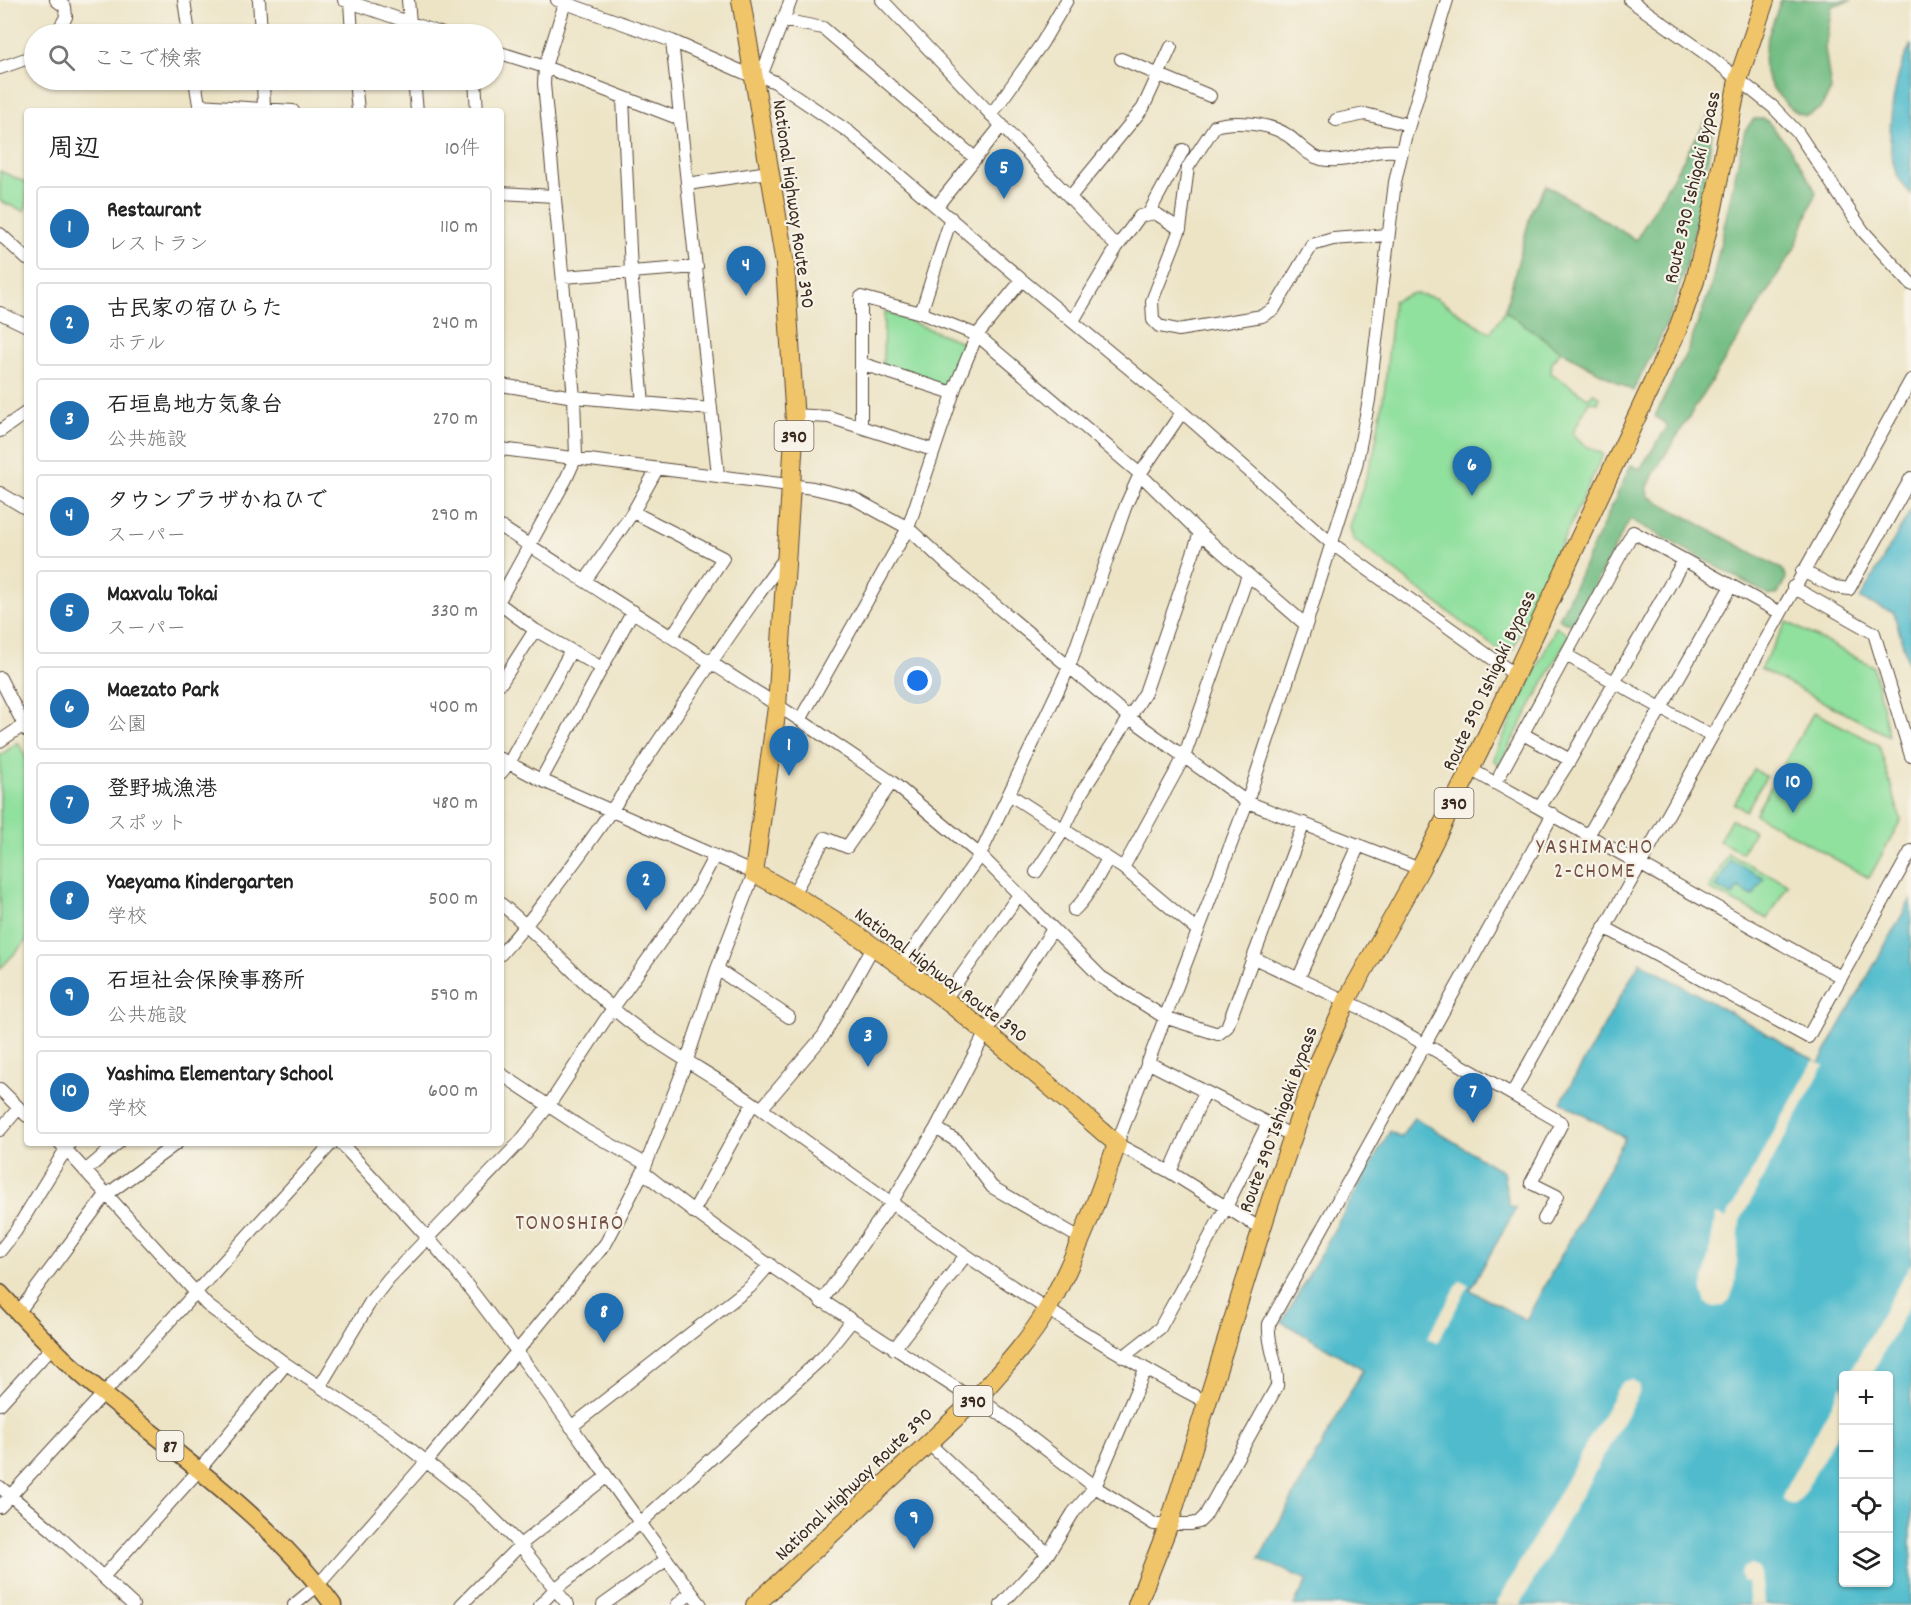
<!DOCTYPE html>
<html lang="ja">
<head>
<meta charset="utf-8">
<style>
  body { margin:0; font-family:Dekko,"Klee One",sans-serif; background:#f6f6f6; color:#222 }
  .controls { position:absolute; right:18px; bottom:18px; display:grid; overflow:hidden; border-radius:6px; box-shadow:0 2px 4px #0004 }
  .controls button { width:54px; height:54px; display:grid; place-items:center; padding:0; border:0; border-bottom:2px solid #e0e0e0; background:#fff; color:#222; font:30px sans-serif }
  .you { position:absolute; left:918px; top:681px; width:21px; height:21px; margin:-15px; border:4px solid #fff; border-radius:50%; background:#1a73e8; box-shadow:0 0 0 9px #1a73e833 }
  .badge { display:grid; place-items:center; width:39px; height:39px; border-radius:50%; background:#1f6fb2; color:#fff; font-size:20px; font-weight:700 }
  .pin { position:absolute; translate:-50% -50px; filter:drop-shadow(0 2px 3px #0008) }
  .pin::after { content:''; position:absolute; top:32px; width:21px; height:18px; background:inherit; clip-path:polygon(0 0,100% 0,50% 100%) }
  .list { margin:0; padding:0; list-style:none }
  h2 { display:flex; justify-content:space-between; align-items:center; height:78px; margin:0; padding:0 24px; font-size:26px }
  h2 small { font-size:20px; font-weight:400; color:#767676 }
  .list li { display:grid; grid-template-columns:39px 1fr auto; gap:18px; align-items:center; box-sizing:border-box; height:84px; margin:0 12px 12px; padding:0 12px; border:2px solid #e0e0e0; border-radius:6px }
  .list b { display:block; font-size:22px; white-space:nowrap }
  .list p { margin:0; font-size:20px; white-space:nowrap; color:#767676 }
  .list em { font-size:20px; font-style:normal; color:#767676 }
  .icon { flex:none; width:33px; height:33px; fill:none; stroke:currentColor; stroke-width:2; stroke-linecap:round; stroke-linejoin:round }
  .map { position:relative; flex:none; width:1911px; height:1605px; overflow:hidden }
  .search { position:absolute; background:#fff; box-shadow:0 2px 4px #0004; left:24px; top:24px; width:480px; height:66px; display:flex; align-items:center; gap:15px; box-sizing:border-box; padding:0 21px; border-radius:33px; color:#767676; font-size:22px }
  .panel { position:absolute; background:#fff; box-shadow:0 2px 4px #0004; left:24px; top:108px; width:480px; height:1038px; border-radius:6px }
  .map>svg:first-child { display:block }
  .green { fill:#90e09e; stroke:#66855e; stroke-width:1.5 }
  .forest { fill:#74be85; stroke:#587452; stroke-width:1.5 }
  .water { fill:#50bbcc; stroke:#467275; stroke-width:1.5; fill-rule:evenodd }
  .pier { fill:#ede4c6 }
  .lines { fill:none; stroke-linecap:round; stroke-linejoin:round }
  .minor-casing { stroke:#564637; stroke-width:14 }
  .major-casing { stroke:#564637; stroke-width:19 }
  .highway-casing { stroke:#564637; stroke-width:20 }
  .minor { stroke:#fff; stroke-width:12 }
  .major { stroke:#f0c469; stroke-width:16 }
  .highway { stroke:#f0c469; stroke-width:18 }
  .labels { text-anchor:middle; stroke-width:4.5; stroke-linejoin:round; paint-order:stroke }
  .shield { fill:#f7f3e8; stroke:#73665b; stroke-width:1.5 }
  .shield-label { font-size:18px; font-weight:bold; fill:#3b2a1e }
  .street-label { font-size:20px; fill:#3b2a1e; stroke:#f7f3e8 }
  .neighbourhood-label { font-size:21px; letter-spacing:1.5px; fill:#755346; stroke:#f7f3e8 }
  .quarter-label { font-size:22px; letter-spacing:1.5px; fill:#755346; stroke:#f7f3e8 }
</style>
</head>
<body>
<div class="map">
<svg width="1911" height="1605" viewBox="0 0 1911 1605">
  <rect width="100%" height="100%" fill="#f7f3e8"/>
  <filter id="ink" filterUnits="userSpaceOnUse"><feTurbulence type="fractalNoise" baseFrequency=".0167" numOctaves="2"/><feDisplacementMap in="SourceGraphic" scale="12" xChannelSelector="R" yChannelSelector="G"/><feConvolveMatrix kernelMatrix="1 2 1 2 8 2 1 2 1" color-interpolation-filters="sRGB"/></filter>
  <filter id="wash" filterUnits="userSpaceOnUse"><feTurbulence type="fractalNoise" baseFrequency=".008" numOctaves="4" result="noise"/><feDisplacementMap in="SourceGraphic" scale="24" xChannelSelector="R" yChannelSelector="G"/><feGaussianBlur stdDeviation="1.35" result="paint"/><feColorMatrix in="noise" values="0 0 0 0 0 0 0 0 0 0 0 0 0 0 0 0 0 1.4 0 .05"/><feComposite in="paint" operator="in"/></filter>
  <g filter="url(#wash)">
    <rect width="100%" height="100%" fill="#ede4c6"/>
    <path class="green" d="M0,171L27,183V204L24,211L0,201Z
      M1413,293L1436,298L1490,333L1505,311L1561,351L1552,362L1551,373L1588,398L1594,393L1600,397L1598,403L1589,401L1573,433L1582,444L1603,454L1512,651L1501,652L1353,539L1350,527L1374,452L1385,387L1393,301Z
      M884,311L969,345L951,390L883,367Z
      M1787,622L1873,666L1889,736L1760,669Z
      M1556,627L1569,635L1499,765L1494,761L1495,754Z
      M1814,712L1879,745L1901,820L1869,878L1755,814Z
      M18,742L27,760V940L0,969V756Z
      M1754,769L1766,777L1746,811L1734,804Z
      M1731,819L1754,831L1742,853L1719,841Z
      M1728,854L1788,884L1768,919L1709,889Z"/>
    <path class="forest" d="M1781,0H1852L1832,6L1825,48L1831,90L1820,109L1806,116C1794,113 1789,106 1780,97C1751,66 1769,35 1781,0Z
      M1716,104C1706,177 1694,252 1668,320C1658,345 1644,368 1633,391L1561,351L1505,311L1532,209L1546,185L1636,240Z
      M1754,119H1765C1787,141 1801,165 1816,192L1795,248L1655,471L1647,489L1648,496L1782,569L1786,578L1777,595H1769L1630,519L1573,625L1559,619L1631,465L1640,469L1668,426L1655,416L1689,347L1711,287L1745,130Z"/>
    <path class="water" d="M1911,45V195C1906,188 1899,180 1896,172C1883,140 1894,74 1911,45Z
      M1911,510V673L1894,613L1860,599Z
      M1730,860L1764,878L1753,896L1738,888L1733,896L1716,887Z
      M1911,899V1605H1294L1307,1580L1259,1559L1363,1369L1282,1322L1390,1131L1401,1138L1414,1117L1503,1172L1509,1205L1516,1208L1470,1290L1526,1320L1625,1138L1561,1102L1640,962L1819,1063ZM1844,1376H1888V1582H1844Z"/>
    <path class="pier" d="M1814,1060L1824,1065L1740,1221L1735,1285L1730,1299L1724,1306L1714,1307L1706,1303L1702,1292L1716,1214L1726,1218Z
      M1911,1263V1303L1871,1375H1848Z
      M1460,1280L1469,1285L1437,1343L1427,1338Z
      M1633,1380L1640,1386L1639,1393L1520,1605H1496L1618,1388L1624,1381Z
      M1843,1384V1424L1800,1500L1794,1505L1787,1503L1783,1499L1784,1491Z
      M1751,1565L1758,1568L1761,1573L1764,1605H1750L1747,1582L1742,1581L1740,1574L1744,1567Z"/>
  </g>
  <g filter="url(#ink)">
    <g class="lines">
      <defs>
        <path id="minor" d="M184,0L189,34
          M259,0L261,34
          M344,0L443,34
          M408,0L411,34
          M557,0L672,41L754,77L761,76L775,82L849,132L1022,280L1182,412L1331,543L1514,674
          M882,0L1117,247
          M1630,0L1709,56L1773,107L1798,133L1863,231L1911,284
          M350,2L352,34
          M782,20L823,28L975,158
          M56,34L66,17L65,7L56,0
          M672,41L718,475
          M494,51L545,67L680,119
          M1121,59L1210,96
          M0,68L34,56
          M761,76L791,0
          M195,80L200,111
          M263,80L264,108
          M355,80L358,111
          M414,80L417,111
          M475,80L477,111
          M623,98L631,272L643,403
          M199,105L293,111
          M991,115L1042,43L1067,0
          M1336,120L1365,114L1409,125
          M687,184L769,172
          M501,193L554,196
          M1070,197L1143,108L1171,47
          M937,206L1002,125
          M1149,213L1183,150
          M0,234L27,259
          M1387,235L1333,239L1312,245L1274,309L1262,316L1178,330L1159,326L1153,320L1152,301L1180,229L1188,167L1215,126C1234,120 1270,123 1287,135C1298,142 1307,156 1321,159C1354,165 1370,146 1402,152
          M563,277L697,267
          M0,313L27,326
          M921,313L951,218
          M1073,321L1117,247L1140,216L1155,213L1180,229
          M863,364L953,393
          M501,385L574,397L711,409
          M794,415L829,417L933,450
          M861,426V297L921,313L977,335L1140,474L1200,533L1306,625
          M0,431L27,412
          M501,449L813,488L851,497L908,528L950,567L1130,718L1247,802L1420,869
          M0,493L27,509
          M633,512L723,558L672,636
          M501,527L800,720L892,782L980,855L1101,977L1164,1017L1218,1034L1227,1027L1304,823
          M1802,571L1835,587L1849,589L1911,478
          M585,581L633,512L657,469
          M1793,587L1874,633L1911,756
          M501,597L566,479L576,457L574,397L544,84L545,67L565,3
          M501,605L535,630L602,668L541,780
          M1566,655L1711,736
          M602,668L633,611
          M0,678L27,731
          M501,683L535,630
          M800,720L908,528L956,385L977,335L1022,280
          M1523,734L1570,760
          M0,741L27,723
          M1470,769L1841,977
          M501,773L509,763L571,651
          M1500,775L1633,532L1779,612
          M1009,794L1123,868L1197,930
          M1540,807L1570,760L1684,560
          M1589,834L1731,586
          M1123,868L1184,757L1248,575
          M1036,872L1063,831L1082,792L1145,693L1200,533
          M793,894L825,838L847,847L892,782
          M501,904C542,937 577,978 617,1012C661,1049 714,1075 760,1108C907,1214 1047,1319 1208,1403
          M1074,910C1089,896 1097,877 1108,859
          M1604,927L1808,1037L1911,851
          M501,954C609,831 687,688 785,558
          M1254,958L1363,1009L1562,1123L1531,1183L1557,1196L1544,1219
          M901,966L980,855L1069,667L1126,505L1140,474L1182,412
          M717,969L789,1017
          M1299,977L1359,845
          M945,999L1018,896
          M1147,1062L1293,1136
          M501,1074L585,1130L646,1164
          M0,1089L27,1116
          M1513,1092L1911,380
          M761,1109L824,1035L874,945
          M936,1128L958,1142L992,1187L1080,1238
          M0,1130L19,1108
          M60,1143L207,1305L286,1364L390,1433L475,1500L520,1545L568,1605
          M341,1143C380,1187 423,1229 459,1275C544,1382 618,1497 701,1605
          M85,1171L118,1143
          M643,1172C748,1256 862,1326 974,1400
          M1170,1172L1205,1092
          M693,1212L753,1103
          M1261,1229L1170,1172L1117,1144L1247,802L1306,625L1356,466L1369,400L1395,182L1405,138L1447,0
          M0,1251L15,1232L69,1144
          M821,1302L890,1205L936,1128L986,1032L1053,929
          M18,1313L105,1196L177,1143
          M894,1349L966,1255
          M1123,1357L1160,1328L1225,1209L1267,1125
          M320,1386L371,1301L389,1278L519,1143L549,1105L613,1008L695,893L714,857
          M978,1397L1095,1487L1154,1524H1191L1199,1522L1205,1516L1277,1386C1279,1364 1267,1346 1269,1324L1553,814
          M0,1404L52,1347
          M571,1427L750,1287L770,1264
          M927,1442L1048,1554
          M0,1487L53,1531L133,1605
          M0,1507L332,1143
          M103,1577L200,1469L286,1364
          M294,1605L318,1585L427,1461L606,1243L643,1172L687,1060L717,969L754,873L541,780L501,759
          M461,1605L520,1545L606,1477
          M540,1605L555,1589L639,1524L823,1357L851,1322
          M603,1605L666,1560
          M677,1605L691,1592
          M1001,1605L1048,1554L1073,1513L1095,1487L1145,1370"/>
        <path id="major" d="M0,1293C33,1329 67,1364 105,1395C184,1460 272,1520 333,1605"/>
        <path id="highway" d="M741,0L785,264L795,422L777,707L754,873C889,944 1002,1045 1117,1144C1097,1200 1076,1258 1047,1310C1029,1341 1002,1370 978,1397L755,1605
          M1137,1605L1169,1524L1271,1199L1318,1064L1347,1000L1420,869L1479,752L1677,331L1695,281L1713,208L1738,80L1765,0"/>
      </defs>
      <use href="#minor" class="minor-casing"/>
      <use href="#major" class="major-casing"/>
      <use href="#highway" class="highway-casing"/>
      <use href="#minor" class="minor"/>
      <use href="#major" class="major"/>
      <use href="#highway" class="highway"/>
    </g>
  </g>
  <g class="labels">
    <g class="shield">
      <rect x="774.5" y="421" width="39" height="30" rx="4.5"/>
      <rect x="1434.5" y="788" width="39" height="30" rx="4.5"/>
      <rect x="953.5" y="1386" width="39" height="30" rx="4.5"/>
      <rect x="156.5" y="1431" width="27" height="30" rx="4.5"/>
    </g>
    <g class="shield-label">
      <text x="794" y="442">390</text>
      <text x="1454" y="809">390</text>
      <text x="973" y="1407">390</text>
      <text x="170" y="1452">87</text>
    </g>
    <g class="street-label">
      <text transform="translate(1691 187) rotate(-77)" y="7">Route 390 Ishigaki Bypass</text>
      <text transform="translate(795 204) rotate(82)" y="7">National Highway Route 390</text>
      <text transform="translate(1488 680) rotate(-65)" y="7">Route 390 Ishigaki Bypass</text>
      <text transform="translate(942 974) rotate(37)" y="7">National Highway Route 390</text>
      <text transform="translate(1277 1119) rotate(-70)" y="7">Route 390 Ishigaki Bypass</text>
      <text transform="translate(853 1483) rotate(-44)" y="7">National Highway Route 390</text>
    </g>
    <g class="neighbourhood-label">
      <text x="1595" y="853">YASHIMACHO<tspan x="1595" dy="24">2-CHOME</tspan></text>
    </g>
    <g class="quarter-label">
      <text x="570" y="1229">TONOSHIRO</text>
    </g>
  </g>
</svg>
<div class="controls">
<button>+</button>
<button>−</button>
<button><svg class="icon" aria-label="locate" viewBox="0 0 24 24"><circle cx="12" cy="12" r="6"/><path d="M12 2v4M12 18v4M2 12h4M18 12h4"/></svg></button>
<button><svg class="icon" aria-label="layers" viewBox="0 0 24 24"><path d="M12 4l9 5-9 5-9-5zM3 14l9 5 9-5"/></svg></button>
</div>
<div class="you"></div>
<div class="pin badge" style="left:789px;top:776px">1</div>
<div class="pin badge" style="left:646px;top:911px">2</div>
<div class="pin badge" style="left:868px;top:1067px">3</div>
<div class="pin badge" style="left:746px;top:296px">4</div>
<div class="pin badge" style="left:1004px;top:199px">5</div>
<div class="pin badge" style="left:1472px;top:496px">6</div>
<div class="pin badge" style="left:1473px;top:1123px">7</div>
<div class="pin badge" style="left:604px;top:1343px">8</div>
<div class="pin badge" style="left:914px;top:1549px">9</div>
<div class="pin badge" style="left:1793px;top:813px">10</div>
<div class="search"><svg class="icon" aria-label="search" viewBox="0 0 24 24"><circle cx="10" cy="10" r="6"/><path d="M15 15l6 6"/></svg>ここで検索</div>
<section class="panel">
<h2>周辺<small>10件</small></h2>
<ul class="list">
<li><span class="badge">1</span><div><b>Restaurant</b><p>レストラン</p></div><em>110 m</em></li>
<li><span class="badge">2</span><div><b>古民家の宿ひらた</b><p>ホテル</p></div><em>240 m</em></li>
<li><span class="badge">3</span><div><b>石垣島地方気象台</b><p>公共施設</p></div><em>270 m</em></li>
<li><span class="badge">4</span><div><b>タウンプラザかねひで</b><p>スーパー</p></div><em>290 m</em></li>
<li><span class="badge">5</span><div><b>Maxvalu Tokai</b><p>スーパー</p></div><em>330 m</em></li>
<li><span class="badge">6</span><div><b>Maezato Park</b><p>公園</p></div><em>400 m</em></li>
<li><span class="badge">7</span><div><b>登野城漁港</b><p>スポット</p></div><em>480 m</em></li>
<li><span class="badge">8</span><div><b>Yaeyama Kindergarten</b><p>学校</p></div><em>500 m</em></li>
<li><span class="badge">9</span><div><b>石垣社会保険事務所</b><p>公共施設</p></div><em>590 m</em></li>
<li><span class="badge">10</span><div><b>Yashima Elementary School</b><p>学校</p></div><em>600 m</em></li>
</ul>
</section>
</div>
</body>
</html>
